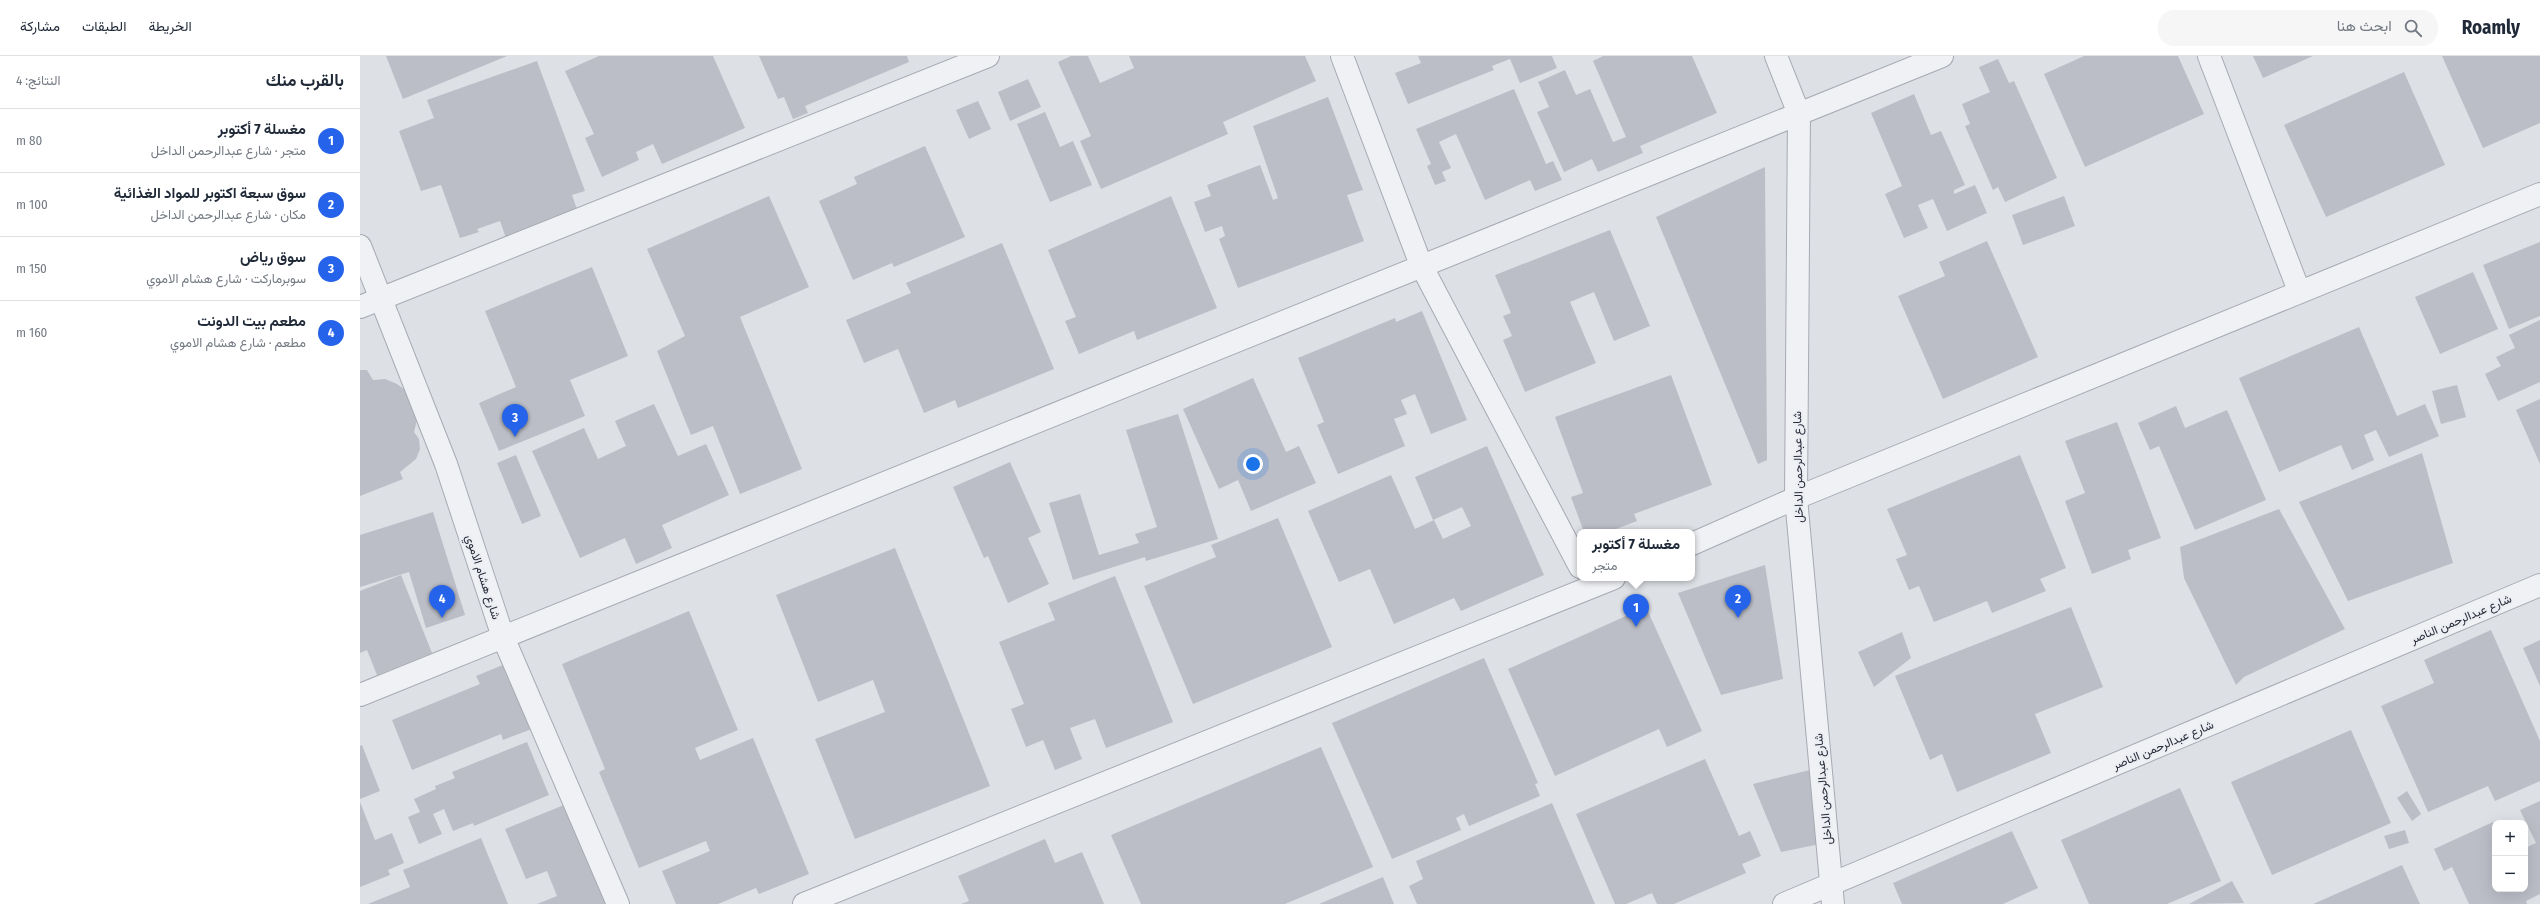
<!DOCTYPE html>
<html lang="ar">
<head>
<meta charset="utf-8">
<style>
  body { margin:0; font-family:"Fira Sans Condensed",Vazirmatn,sans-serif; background:#f6f6f7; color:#1f2937; direction:rtl }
  .controls { position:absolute; right:12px; bottom:12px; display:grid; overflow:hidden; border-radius:8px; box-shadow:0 4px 16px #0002 }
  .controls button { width:36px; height:36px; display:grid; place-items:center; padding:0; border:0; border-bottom:1px solid #e0e1e3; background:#fff; color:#1f2937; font:20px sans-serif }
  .you { position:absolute; left:893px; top:408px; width:14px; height:14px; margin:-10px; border:3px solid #fff; border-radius:50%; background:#1a73e8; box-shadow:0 0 0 6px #1a73e833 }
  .badge { display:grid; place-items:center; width:26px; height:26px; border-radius:50%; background:#2563eb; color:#fff; font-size:13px; font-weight:700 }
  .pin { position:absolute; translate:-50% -33px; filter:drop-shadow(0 1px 2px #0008) }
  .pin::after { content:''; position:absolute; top:21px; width:14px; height:12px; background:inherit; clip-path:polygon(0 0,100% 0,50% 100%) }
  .popup { position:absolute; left:1217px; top:473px; width:118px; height:52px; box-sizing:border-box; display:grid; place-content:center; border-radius:8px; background:#fff; filter:drop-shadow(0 1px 3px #0005); font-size:13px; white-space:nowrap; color:#747a83 }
  .popup b { font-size:15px; color:#1f2937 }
  .popup::after { content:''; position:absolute; left:50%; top:100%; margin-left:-8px; border:8px solid transparent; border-top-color:#fff }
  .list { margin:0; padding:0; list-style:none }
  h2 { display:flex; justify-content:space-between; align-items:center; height:52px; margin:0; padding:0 16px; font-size:17px }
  h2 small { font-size:13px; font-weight:400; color:#747a83 }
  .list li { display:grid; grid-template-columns:26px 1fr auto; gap:12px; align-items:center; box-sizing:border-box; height:64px; padding:0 16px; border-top:1px solid #e0e1e3 }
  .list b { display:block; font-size:15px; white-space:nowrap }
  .list p { margin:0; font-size:13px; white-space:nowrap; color:#747a83 }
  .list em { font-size:13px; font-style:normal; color:#747a83 }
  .icon { flex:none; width:22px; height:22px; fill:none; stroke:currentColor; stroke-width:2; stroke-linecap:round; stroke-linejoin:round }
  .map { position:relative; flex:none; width:2180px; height:848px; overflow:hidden; direction:ltr }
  header { display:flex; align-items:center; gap:24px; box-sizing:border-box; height:56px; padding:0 20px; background:#fff; border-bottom:1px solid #e0e1e3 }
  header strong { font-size:19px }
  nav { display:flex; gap:22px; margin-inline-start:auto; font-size:14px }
  .search { width:280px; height:36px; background:#f6f6f7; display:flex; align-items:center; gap:10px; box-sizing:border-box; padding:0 14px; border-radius:16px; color:#747a83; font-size:15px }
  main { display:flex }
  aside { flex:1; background:#fff }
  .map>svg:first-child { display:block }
  .building { fill:#bbbec7 }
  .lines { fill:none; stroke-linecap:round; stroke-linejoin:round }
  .minor-casing { stroke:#a7aab2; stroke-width:24 }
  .minor { stroke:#eff1f4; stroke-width:22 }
  .labels { text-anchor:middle; stroke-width:4; stroke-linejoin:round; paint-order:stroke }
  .street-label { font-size:12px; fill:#292d3a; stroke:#eceef3 }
</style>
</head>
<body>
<header>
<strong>Roamly</strong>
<div class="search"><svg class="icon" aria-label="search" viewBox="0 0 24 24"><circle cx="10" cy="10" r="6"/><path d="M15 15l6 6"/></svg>ابحث هنا</div>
<nav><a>الخريطة</a><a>الطبقات</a><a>مشاركة</a></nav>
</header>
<main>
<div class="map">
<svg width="2180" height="848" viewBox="0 0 2180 848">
  <rect width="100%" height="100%" fill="#dde0e5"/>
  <path class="building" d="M26,0H147L43,43Z
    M239,0H353L385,72L302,108L293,88L276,96L279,104L242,121L225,82L234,78L205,15Z
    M399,0H547L549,6L445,50L448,57L433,63L424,41L418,43Z
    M711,0H728L740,27L774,12L769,0H945L956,25L863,66L868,78L741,133L720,85L731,80L698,6Z
    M1058,0H1192L1197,12L1160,27L1150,3L1132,10L1134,14L1048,48L1035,17L1061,7Z
    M1243,0H1332L1357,57L1280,90L1283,97L1238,116L1232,103L1204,116L1177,56L1189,51L1178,26L1205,14L1216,39L1230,33L1253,86L1266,81L1233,5Z
    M1724,0H1818L1844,58L1725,111L1684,18Z
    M1893,0H1953L1903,22Z
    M2082,0H2180V67L2123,92Z
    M1638,3L1649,27L1654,25L1697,122L1645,146L1638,131L1633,134L1605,70L1610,68L1602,48L1630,36L1619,11Z
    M177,5L225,135L212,139L218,156L146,182L140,165L117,173L119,176L100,182L81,129L61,135L39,75L74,62L67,44Z
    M2044,16L2085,109L1966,161L1924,69Z
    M668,23L681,51L650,65L638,36Z
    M1154,33L1186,108L1193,105L1202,124L1175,135L1170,124L1125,144L1096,78L1079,86L1091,112L1082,116L1086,125L1075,129L1067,110L1071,108L1056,73Z
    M1554,38L1571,79L1581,75L1605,129L1594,134V138L1615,129L1627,157L1587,175L1573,143L1558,149L1568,172L1544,182L1525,138L1542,130L1511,57Z
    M968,41L1003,134L987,139L1004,185L878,232L859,183L865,180L862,170L845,176L834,146L851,140L847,129L900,109L913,144L918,142L893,70Z
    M618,45L631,73L609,83L596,54Z
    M685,56L700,91L713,85L732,129L690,146L657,68Z
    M565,90L605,181L534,211L532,207L493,224L459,145L497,128L494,121Z
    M1405,111L1407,404L1398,408L1296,161Z
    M409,140L449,231L380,261L442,413L380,438L353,370L331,379L297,295L325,280L287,193Z
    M811,140L857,252L777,284L774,275L719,298L705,265L716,261L688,194Z
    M1704,140L1715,170L1663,189L1652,159Z
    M1250,174L1290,270L1254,285L1234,236L1210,246L1236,307L1165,336L1143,284L1152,280L1143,260L1151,257L1135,219Z
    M1627,185L1678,301L1583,343L1538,240L1585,220L1579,206Z
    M2180,186V260L2149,273L2123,209Z
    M642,187L694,313L598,352L595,344L564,357L538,293L504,307L486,264L551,237L546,227Z
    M232,211L268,300L210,324L225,360L139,395L119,347L156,331L125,255Z
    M2113,216L2138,273L2080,298L2055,241Z
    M1062,255L1107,364L1071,378L1055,338L1041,344L1047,358L1034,363L1045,390L978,418L957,369L964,366L938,302L1035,262L1036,266Z
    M2180,264V326L2138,345L2125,318L2141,310L2136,301L2155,292L2149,279Z
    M1999,271L2037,360L2065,348L2079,380L2029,401L2016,374L2004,379L2014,404L1992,414L1981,389L1919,416L1879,322Z
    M0,314H7L13,324L25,323L37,328L48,336L58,360L54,376L59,383L60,393L56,403L40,416L43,423L0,440Z
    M1311,319L1352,429L1274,458L1277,465L1248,476H1224L1211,441L1223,437L1195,361Z
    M893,322L926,396L939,390L956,427L891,455L878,424L859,433L823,353Z
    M2097,329L2106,361L2081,368L2072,335Z
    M2180,343V408L2156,354Z
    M294,348L318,400L346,388L369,439L302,469L312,492L276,508L265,482L220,502L172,395L224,372L238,403L266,390L255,365Z
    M1816,350L1825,372L1867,354L1906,444L1835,474L1799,390L1790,394L1778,367Z
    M818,358L858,483L786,505L785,501L713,524L689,447L720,438L739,499L779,487L775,478L797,471L766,374Z
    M1757,366L1801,482L1768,494L1771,503L1732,518L1705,445L1725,437L1705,385Z
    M1127,390L1184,519L1101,555L1094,542L1034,568L1010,513L979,526L948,455L1031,419L1055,473L1074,464L1083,483L1111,470L1102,451L1073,464L1055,421Z
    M2062,397L2093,507L1988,545L1939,446Z
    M156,399L181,460L162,468L137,407Z
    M1660,399L1706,512L1680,523L1686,535L1632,557L1627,545L1574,566L1559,530L1549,534L1536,503L1547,499L1527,453Z
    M650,406L681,476L668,482L689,528L648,547L628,500L624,502L593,431Z
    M1919,453L1985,573L1884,621L1876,629L1824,522L1820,491Z
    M73,456L105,559L66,572L49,516L0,531V479Z
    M918,462L972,591L833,648L784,530L856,501L851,489Z
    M535,492L630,730L495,783L455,683L525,656L513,624L458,646L416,539Z
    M1405,509L1423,623L1361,639L1318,537Z
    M41,519L72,597L17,619L7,594L0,597V535Z
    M755,520L813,666L746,692L735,663L710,672L722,703L695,714L683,684L666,691L651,653L664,648L639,586L695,564L688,547Z
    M1286,551L1342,675L1307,691L1299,673L1195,720L1148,613Z
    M1711,551L1743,631L1675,658L1691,697L1597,736L1582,698L1570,704L1535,620Z
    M329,555L378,674L335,692L340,704L393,682L449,818L399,838L396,832L358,848H316L302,815L350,795L346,785L279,812L239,716L245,713L202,608Z
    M2131,574L2180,685V725L2135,745L2128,730L2068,756L2021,650L2074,627L2064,604Z
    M1542,576L1551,602L1514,631L1498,596Z
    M2180,584V630L2163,592Z
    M1124,602L1178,727L1175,728L1180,740L1109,770L1104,758L1096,762L1101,774L1032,803L972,667Z
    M150,606L177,671L143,684L141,678L52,714L32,664L120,628L116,620Z
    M1991,674L2031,767L1912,819L1871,726Z
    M167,686L189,739L114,770L113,767L93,775L84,753L73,758L82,778L59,788L48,761L60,756L54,743L76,733L75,730L95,722L92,716Z
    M2,689L20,735L0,743V690Z
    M961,691L1013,811L925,848H781L751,779Z
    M1345,703L1379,780L1390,775L1401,800L1382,808L1386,817L1314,848H1297L1292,837L1266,848H1255L1216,758Z
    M1454,713L1465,787L1421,796L1393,728Z
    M1820,732L1861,825L1807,848H1729L1701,784Z
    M2047,735L2061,758L2052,765L2037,742Z
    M2180,745V838L2166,845L2167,848H2109L2092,811L2084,815L2074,793L2133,766L2135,771V833H2165V792L2176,787L2160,754Z
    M0,746L15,784L32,777L44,807L28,814L30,819L0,831Z
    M209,747L251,848H177L197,840L187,815L166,823L145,773Z
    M1192,747L1235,848H1057L1049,830L1063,823L1056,805Z
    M2045,774L2049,787L2029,793L2024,780Z
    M1652,775L1678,832L1643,848H1542L1533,827Z
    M121,782L148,848H8L50,831L43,814Z
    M685,783L695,807L722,796L744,848H601L609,845L598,820Z
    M2042,809L2060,848H1953Z
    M1023,821L1034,848H959Z
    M1872,825L1884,847L1829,848Z"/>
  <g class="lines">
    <defs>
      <path id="minor" d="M982,0L1061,209L1220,511
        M1416,0L1439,58L1436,442L1473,848
        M1849,0L1939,235
        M0,190L86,408L143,581L258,848
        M0,251L628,0
        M1332,488L1436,442L2180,138
        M0,639L1582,0
        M444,848L1254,522
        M1424,848L2180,529"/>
    </defs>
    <use href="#minor" class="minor-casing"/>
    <use href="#minor" class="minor"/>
  </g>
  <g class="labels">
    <g class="street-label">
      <text transform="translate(1438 411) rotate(-91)" y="4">شارع عبدالرحمن الداخل</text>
      <text transform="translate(123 521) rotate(72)" y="4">شارع هشام الاموي</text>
      <text transform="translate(2101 563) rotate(-23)" y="4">شارع عبدالرحمن الناصر</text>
      <text transform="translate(1803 689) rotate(-23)" y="4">شارع عبدالرحمن الناصر</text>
      <text transform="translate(1463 733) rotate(-95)" y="4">شارع عبدالرحمن الداخل</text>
    </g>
  </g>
</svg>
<div class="controls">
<button>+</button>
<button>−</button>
</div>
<div class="you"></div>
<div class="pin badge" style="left:1276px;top:571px">1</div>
<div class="popup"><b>مغسلة 7 أكتوبر</b>متجر</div>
<div class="pin badge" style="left:1378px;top:562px">2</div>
<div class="pin badge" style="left:155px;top:381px">3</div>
<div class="pin badge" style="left:82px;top:562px">4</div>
</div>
<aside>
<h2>بالقرب منك<small>النتائج: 4</small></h2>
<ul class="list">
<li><span class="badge">1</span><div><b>مغسلة 7 أكتوبر</b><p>متجر · شارع عبدالرحمن الداخل</p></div><em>80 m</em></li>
<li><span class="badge">2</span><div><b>سوق سبعة اكتوبر للمواد الغذائية</b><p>مكان · شارع عبدالرحمن الداخل</p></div><em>100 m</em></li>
<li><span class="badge">3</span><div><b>سوق رياض</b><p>سوبرماركت · شارع هشام الاموي</p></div><em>150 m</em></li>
<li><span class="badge">4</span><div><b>مطعم بيت الدونت</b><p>مطعم · شارع هشام الاموي</p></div><em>160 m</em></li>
</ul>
</aside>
</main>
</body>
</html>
